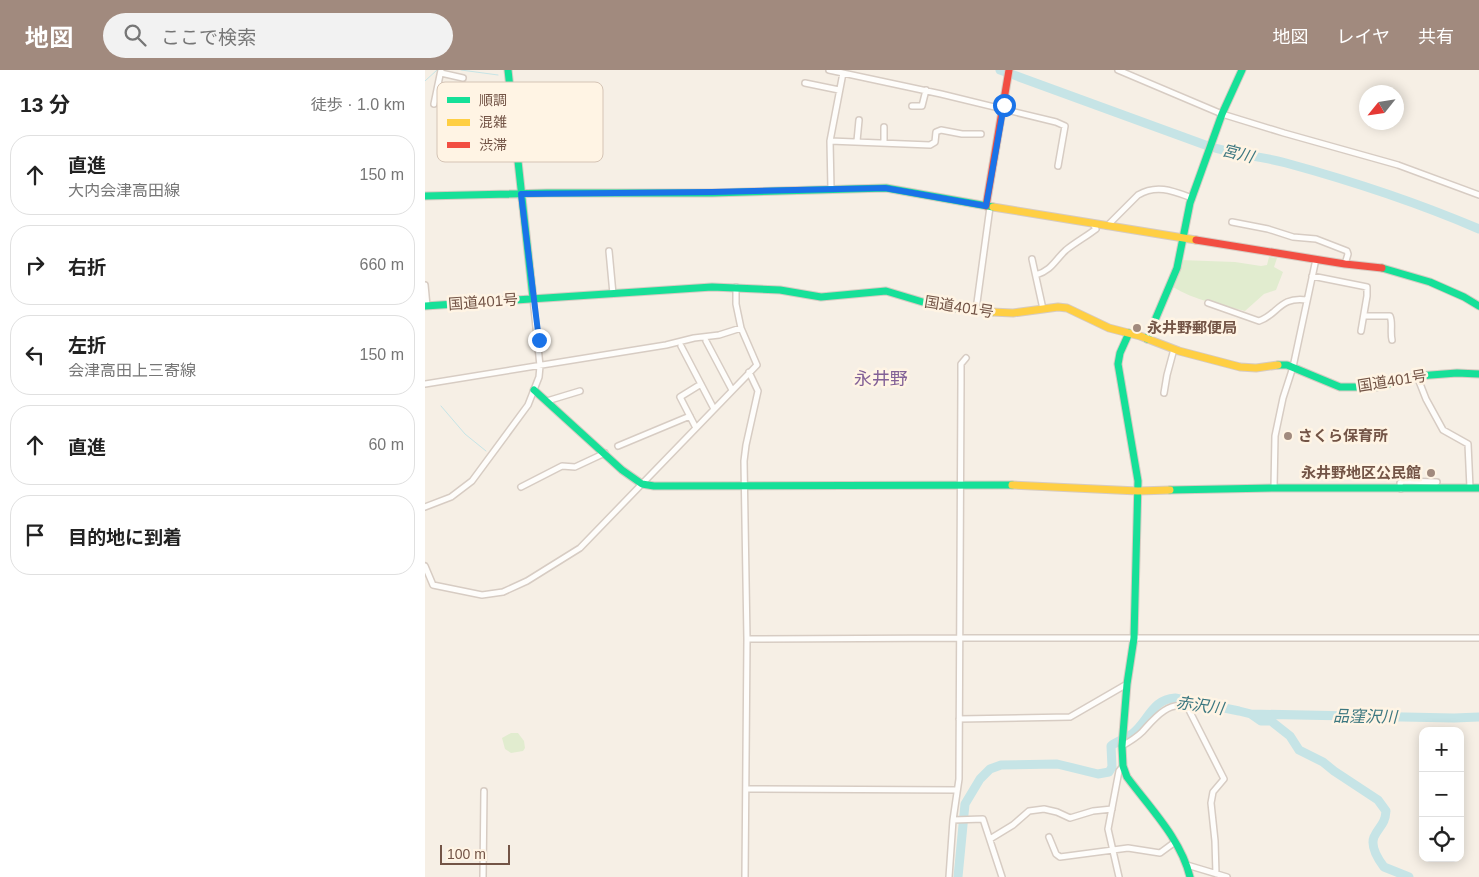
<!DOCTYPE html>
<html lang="ja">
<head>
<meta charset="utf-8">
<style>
  body { margin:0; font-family:Helvetica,"Noto Sans JP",sans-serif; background:#f2f2f2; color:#222 }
  .controls { position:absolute; right:15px; bottom:15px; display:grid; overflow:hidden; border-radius:10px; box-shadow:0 2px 12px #0003 }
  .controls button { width:45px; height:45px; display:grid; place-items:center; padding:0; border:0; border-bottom:1px solid #e0e0e0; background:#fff; color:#222; font:25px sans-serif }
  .compass { position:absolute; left:934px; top:15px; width:45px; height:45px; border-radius:50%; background:#fff; box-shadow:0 2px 12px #0003; rotate:240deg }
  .scale { position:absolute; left:15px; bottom:12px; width:70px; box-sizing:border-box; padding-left:5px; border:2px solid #735446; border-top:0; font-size:14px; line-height:18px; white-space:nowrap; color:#735446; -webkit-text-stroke:4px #fff4e4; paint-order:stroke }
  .stop { position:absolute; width:15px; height:15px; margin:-11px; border:4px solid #1a73e8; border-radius:50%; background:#fff }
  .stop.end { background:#1a73e8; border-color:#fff; box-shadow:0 1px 5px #0008 }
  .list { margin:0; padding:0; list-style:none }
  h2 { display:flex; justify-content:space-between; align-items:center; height:65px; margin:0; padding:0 20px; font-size:21px }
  h2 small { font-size:16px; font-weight:400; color:#767676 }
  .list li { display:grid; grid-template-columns:32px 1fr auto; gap:15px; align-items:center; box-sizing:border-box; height:80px; margin:0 10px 10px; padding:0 10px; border:1px solid #e0e0e0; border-radius:20px }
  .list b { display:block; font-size:19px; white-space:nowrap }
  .list p { margin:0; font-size:16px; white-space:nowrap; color:#767676 }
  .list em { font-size:16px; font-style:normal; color:#767676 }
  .icon { flex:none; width:28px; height:28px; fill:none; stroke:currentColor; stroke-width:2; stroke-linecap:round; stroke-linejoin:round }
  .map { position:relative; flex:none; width:1054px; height:807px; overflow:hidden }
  header { display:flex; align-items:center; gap:30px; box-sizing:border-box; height:70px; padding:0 25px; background:#a18a7e; color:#fff }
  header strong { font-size:24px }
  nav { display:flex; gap:28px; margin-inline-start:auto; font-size:18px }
  .search { width:350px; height:45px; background:#f2f2f2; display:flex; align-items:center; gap:12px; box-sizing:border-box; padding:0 18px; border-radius:28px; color:#767676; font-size:19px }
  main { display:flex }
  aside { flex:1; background:#fff }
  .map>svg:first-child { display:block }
  .green { fill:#e1eccf }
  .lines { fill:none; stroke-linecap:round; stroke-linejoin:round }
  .stream { stroke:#c6e4e6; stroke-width:1 }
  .river { stroke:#c6e4e6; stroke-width:9 }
  .street-casing { stroke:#d7ccc3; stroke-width:8 }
  .fast-casing { stroke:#d6cbc2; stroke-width:9 }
  .slow-casing { stroke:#d6cbc2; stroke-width:9 }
  .jam-casing { stroke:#d6cbc2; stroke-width:9 }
  .street { stroke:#fefdfb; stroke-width:5 }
  .fast { stroke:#16e098; stroke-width:7 }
  .slow { stroke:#ffcf43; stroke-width:7 }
  .jam { stroke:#f24e42; stroke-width:7 }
  .route { stroke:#1a73e8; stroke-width:6 }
  .poi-dot { fill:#a18a7e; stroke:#fff4e4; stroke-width:2 }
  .labels { text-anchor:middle; stroke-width:5; stroke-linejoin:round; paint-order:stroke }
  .street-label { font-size:15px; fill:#735446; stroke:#fff4e4 }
  .poi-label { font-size:15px; font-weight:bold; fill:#735446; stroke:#fff4e4; text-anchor:start }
  .water-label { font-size:16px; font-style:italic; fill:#3c7780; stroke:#fff4e4 }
  .quarter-label { font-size:18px; fill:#836197; stroke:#fff4e4 }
  .key { fill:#fff4e4; stroke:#d5c4b5; stroke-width:1 }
  .key-label { font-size:14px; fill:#735446 }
</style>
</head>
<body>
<header>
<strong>地図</strong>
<div class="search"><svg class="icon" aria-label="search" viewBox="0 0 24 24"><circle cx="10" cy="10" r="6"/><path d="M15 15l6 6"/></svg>ここで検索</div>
<nav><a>地図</a><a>レイヤ</a><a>共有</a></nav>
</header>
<main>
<aside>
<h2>13 分<small>徒歩 · 1.0 km</small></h2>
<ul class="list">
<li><svg class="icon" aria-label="ahead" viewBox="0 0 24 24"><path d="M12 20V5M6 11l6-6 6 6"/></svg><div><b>直進</b><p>大内会津高田線</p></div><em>150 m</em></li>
<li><svg class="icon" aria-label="right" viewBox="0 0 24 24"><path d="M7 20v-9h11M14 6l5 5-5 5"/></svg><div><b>右折</b></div><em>660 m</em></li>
<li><svg class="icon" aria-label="left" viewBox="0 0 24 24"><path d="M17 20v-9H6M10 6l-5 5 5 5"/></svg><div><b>左折</b><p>会津高田上三寄線</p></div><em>150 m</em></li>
<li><svg class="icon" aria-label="ahead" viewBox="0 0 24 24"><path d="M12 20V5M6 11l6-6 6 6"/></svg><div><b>直進</b></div><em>60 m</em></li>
<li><svg class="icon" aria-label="arrive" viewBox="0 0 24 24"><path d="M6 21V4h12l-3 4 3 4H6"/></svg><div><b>目的地に到着</b></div></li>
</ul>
</aside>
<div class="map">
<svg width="1054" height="807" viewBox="0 0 1054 807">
  <rect width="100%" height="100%" fill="#f6efe5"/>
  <path class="green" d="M844,187L852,188L849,197L858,202L851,220L839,224L820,241C796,235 769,230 748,217L755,190L810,192L836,196L842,195Z
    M86,663H93L99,671L100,678L98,681L86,683L80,679L77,668Z"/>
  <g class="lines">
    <path class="stream" d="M36,0L73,5
      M0,11L12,0
      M16,336L40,364L61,381"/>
    <path class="river" d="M575,0L783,76C808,84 835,86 861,93C927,111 991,132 1054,159
      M826,644L1029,648L1054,647
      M533,807L540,734L555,709L565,699L576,695L632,694L673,704L684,702L687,697L686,676C692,671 700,669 707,664C723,652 727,629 750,628L814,641L826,644L836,651H846L865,666L874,680L898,692L909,701L953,730L961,741C960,755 954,756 949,767C945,777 953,789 959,797L984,807"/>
    <defs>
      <path id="street" d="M404,0L516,24L631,52L640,56L633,96
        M693,0L797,44L859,63L973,95L1054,125
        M16,3L38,8
        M380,13L414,20
        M9,34L16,0
        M487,36H497L501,20
        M405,71L505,75L510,72L511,62L516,60L537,64H556
        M432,71L434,50
        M459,73V57
        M406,119L405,71L418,3
        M807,152L843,159L868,167L891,169L922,181L923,184L920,194
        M682,156L713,125C732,114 748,121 767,128
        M184,181L188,224
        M607,189L618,239
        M611,205C627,200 630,190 641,180C651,172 662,166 671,159L668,154
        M887,206L942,217V226L936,261
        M0,215L2,236
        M783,233L834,251C853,245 854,226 882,230
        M551,240L565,137
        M939,246H965C968,253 965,261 967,270
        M281,271L307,320
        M256,276L289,339
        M992,306L1001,329L1018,360L1043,374L1045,418
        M0,314L241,275L269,268L294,265L316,258
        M739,323L742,305L749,279
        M122,331L155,321
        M271,358L255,327L276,314
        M193,376L265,346
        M96,417L137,396L150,397L180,383
        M849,418L850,366L858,328L868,297L891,189
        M976,419L975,413L978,411L1012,412
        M0,437L26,427L47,411L103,335L114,307L115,296L108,228
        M0,496L8,515L57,525L78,522L102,511L155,478L332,295L316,258L311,234V217
        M322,569L536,568H1054
        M534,649L645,647L702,614
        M697,676C704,672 711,668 717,662C728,650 744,629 763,638L799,709L788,722L786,733L790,771L791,804
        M321,719L532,720
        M528,750L558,749L577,807
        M624,767L631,784L635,787L703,778L735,783L750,772
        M565,769L588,755L604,741L619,739L632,742L645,748L668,741L687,739
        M762,795L802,807
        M58,807L59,721
        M320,807L322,569L319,391L321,375L333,321L324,302
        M524,807L528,750L534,709L536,312V294L541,288
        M694,807L683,759L694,701L698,696"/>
      <path id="fast" d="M83,0L108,228
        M0,126L122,123H287L461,118L568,137
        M957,198L1005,212L1039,227L1054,236
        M0,236L287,217L355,220L396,227L461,221L511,236L567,242
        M704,263L695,283L693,294L713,411L709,568L702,614L697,676L698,696L702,707C725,738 756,769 765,807
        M722,269L752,198L765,133L797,44L817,0
        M853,295H862L915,317H952L993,306L1032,303L1054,304
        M109,320L197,400L217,414L229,416L587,415
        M745,420L849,418H1054"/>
      <path id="slow" d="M568,137L771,170
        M567,242L588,243L633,237L642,238L684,258L715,266L754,281L815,297L831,298L853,295
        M587,415L713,421L745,420"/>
      <path id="jam" d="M561,136L584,0
        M771,170L920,194L957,198"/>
    </defs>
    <use href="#street" class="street-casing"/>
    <use href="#fast" class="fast-casing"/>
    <use href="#slow" class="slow-casing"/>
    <use href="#jam" class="jam-casing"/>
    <use href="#street" class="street"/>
    <use href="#fast" class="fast"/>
    <use href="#slow" class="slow"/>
    <use href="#jam" class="jam"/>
  </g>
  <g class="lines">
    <path class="route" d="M114,270L96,124L287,122L460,118L561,136L579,35"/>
  </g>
  <g class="poi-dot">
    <circle cx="712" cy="258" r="5"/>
    <circle cx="863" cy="366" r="5"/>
    <circle cx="1006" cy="403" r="5"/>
  </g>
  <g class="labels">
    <g class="street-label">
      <text transform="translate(58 232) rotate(-4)" y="5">国道401号</text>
      <text transform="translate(534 237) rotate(9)" y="5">国道401号</text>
      <text transform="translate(967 311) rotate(-9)" y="5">国道401号</text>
    </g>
    <g class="poi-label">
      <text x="722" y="263">永井野郵便局</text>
      <text x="873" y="371">さくら保育所</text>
      <text x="996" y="408" text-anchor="end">永井野地区公民館</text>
    </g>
    <g class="water-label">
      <text transform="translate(813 83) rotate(14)" y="6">宮川</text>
      <text transform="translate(775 635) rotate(8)" y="6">赤沢川</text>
      <text transform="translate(940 646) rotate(1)" y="6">品窪沢川</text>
    </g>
    <g class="quarter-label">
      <text x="456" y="315">永井野</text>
    </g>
  </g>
  <rect x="12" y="12" width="166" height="80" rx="8" class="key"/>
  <rect x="22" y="27" width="23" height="6" fill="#16e098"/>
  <rect x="22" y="49" width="23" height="7" fill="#ffcf43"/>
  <rect x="22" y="72" width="23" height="6" fill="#f24e42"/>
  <g class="key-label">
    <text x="54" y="35">順調</text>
    <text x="54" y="57">混雑</text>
    <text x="54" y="80">渋滞</text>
  </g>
</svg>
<div class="controls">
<button>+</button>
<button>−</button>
<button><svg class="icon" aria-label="locate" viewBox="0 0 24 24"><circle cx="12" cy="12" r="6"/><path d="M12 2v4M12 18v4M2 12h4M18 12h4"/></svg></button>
</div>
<svg class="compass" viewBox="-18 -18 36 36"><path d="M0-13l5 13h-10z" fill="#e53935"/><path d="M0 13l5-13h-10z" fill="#767676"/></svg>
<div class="scale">100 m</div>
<div class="stop" style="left:579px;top:35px"></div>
<div class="stop end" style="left:114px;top:270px"></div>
</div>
</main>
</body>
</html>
